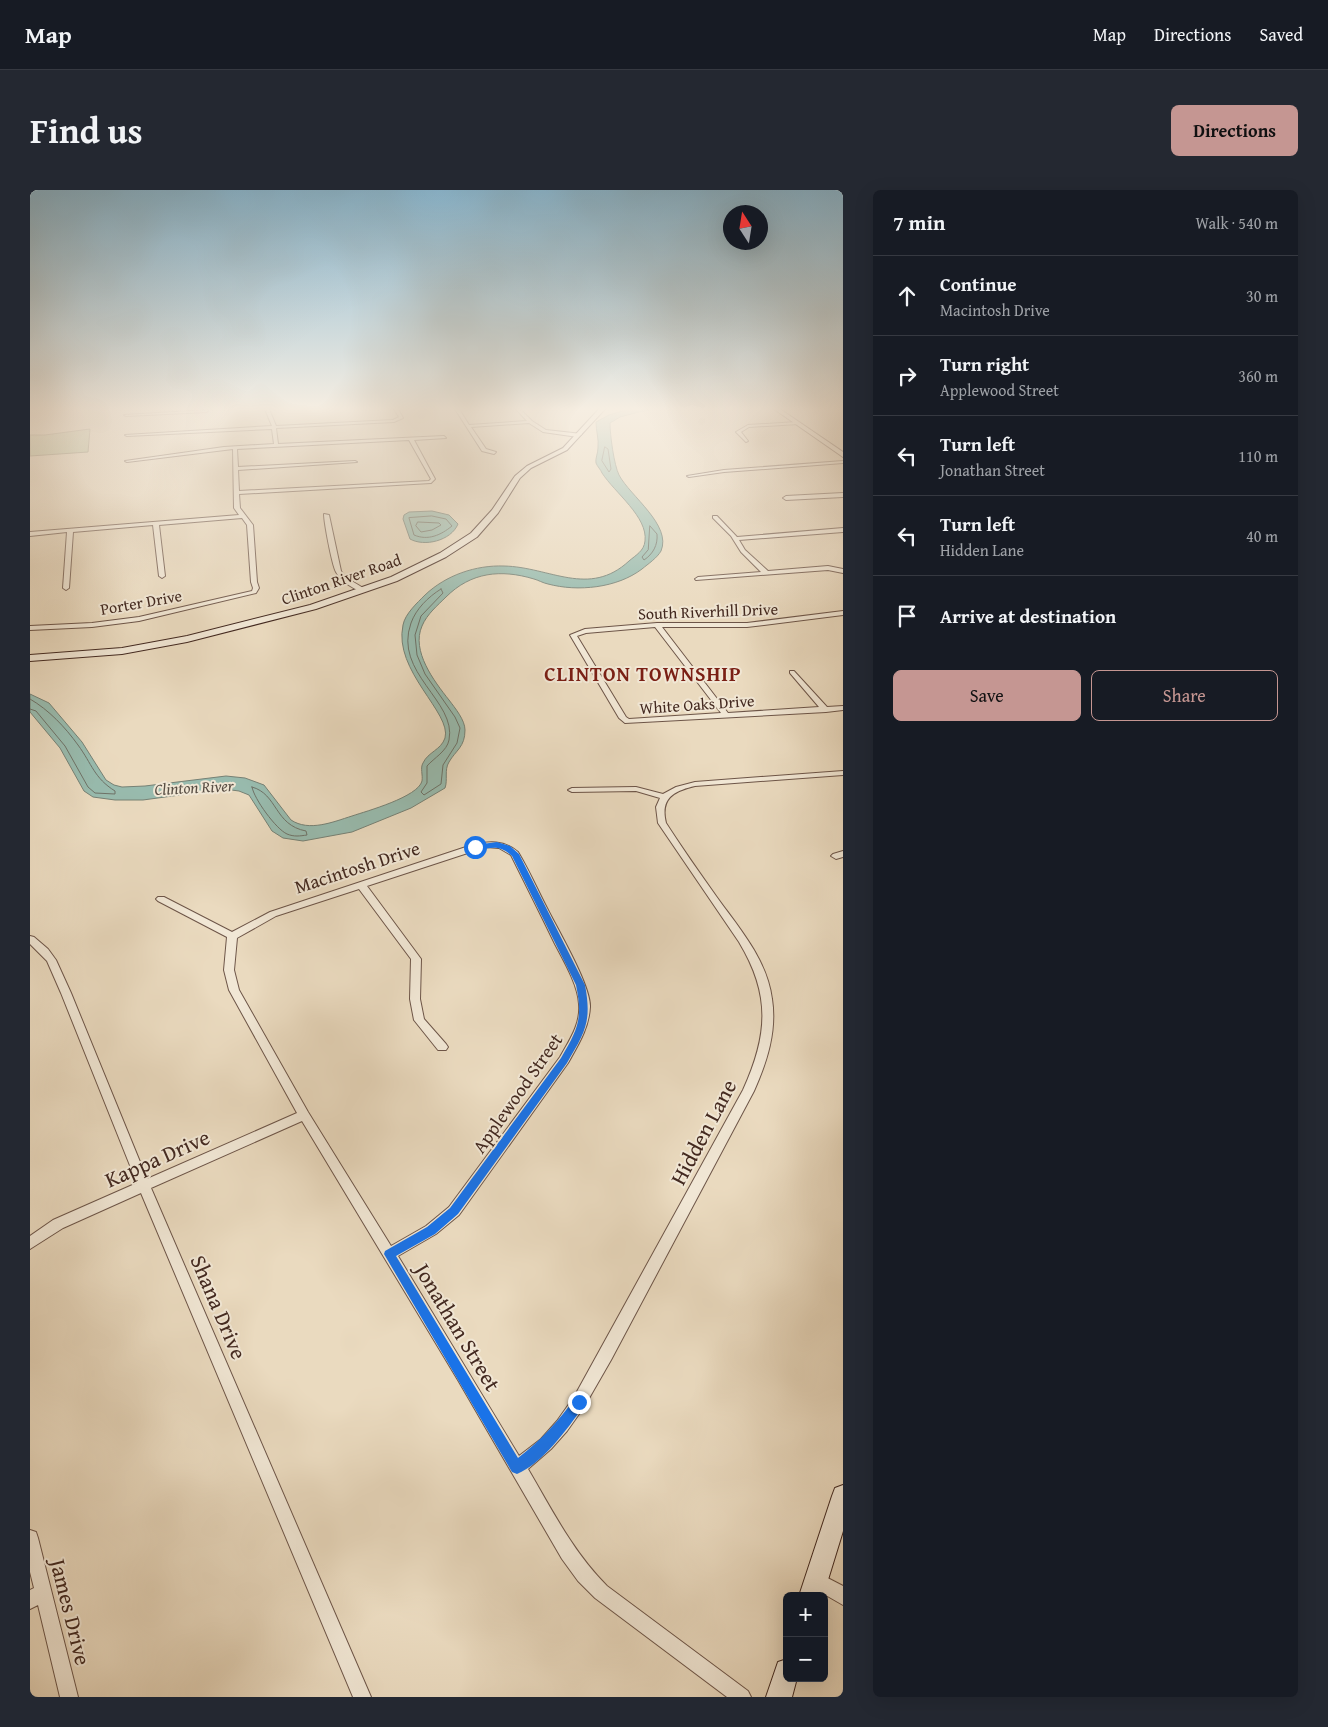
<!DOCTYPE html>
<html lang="en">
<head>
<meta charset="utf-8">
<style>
  body { margin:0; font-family:"Gentium Book Plus",serif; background:#242831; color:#f1f3f6 }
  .controls { position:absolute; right:15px; bottom:15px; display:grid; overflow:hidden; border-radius:8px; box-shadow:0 5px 20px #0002 }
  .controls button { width:45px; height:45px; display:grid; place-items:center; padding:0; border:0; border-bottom:1px solid #363941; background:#171b24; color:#f1f3f6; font:25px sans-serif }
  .compass { position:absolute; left:693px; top:15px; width:45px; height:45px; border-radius:50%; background:#171b24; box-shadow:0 5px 20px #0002; rotate:348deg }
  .stop { position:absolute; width:15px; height:15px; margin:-11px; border:4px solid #1a73e8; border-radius:50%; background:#fff }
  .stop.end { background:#1a73e8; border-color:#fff; box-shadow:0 1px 5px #0008 }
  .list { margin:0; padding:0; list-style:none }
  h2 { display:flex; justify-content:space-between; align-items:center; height:65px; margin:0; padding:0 20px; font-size:21px }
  h2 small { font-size:16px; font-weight:400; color:#9ea1a6 }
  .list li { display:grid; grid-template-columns:32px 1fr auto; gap:15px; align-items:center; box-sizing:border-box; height:80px; padding:0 20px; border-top:1px solid #363941 }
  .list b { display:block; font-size:19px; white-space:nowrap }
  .list p { margin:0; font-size:16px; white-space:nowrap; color:#9ea1a6 }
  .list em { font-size:16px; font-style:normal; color:#9ea1a6 }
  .actions { display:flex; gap:10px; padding:15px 20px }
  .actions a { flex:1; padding:11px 0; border:1px solid #c59692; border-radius:8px; text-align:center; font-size:18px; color:#c59692 }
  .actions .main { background:#c59692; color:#111 }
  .icon { flex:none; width:28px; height:28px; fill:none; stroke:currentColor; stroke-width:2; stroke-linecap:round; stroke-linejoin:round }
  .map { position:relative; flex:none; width:813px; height:1507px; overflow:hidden; border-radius:8px }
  header { display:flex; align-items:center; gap:30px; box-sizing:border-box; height:70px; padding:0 25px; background:#171b24; border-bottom:1px solid #363941 }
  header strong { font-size:24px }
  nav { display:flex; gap:28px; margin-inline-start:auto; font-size:18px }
  .intro { display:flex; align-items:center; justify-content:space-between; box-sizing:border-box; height:120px; padding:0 30px }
  h1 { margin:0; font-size:35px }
  .button { padding:12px 22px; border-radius:8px; background:#c59692; color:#111; font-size:18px; font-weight:700 }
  main { display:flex; gap:30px; padding:0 30px }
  aside { flex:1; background:#171b24; border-radius:8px; box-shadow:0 5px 20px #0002 }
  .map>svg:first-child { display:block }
  .green { fill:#b2c195; stroke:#7a755a }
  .water { fill:#98bbae; stroke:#768175 }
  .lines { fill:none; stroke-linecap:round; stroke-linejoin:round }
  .shore { stroke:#6e7267; stroke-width:1 }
  .street-casing { stroke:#6d5548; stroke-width:2 }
  .secondary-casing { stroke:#432920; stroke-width:2 }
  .street { fill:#f1e7d5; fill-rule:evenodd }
  .secondary { fill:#f1e7d5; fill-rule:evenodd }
  .route { fill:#1a73e8 }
  .labels { text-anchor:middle; stroke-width:4; stroke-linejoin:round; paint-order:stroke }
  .far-street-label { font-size:16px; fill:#432920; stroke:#f1e7d5 }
  .far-water-label { font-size:16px; font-style:italic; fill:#584e44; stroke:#f1e7d5 }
  .street-label { font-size:19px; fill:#432920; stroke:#f1e7d5 }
  .far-district-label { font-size:20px; font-weight:bold; letter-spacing:1px; fill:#7a1f14; stroke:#f1e7d5 }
  .near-street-label { font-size:22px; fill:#432920; stroke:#f1e7d5 }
</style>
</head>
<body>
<header>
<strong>Map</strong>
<nav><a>Map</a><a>Directions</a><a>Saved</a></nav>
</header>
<div class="intro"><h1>Find us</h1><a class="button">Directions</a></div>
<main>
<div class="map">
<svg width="813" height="1507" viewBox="0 0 813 1507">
  <rect width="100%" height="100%" fill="#eadabf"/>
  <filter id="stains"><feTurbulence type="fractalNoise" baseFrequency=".004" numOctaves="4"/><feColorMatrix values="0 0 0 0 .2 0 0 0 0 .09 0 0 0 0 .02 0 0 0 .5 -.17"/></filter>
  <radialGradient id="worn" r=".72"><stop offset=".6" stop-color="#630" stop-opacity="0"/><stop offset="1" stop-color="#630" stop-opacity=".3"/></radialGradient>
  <path class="green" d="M60,239L58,262L0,266V245H15Z"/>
  <path class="water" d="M599,219H620L590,227L580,233C580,245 584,275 589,285C600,306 642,335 631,361C627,368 618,374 612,379C587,398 548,402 518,394C513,393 508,390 504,389C471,379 441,382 416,407C408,415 397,424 392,436C381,461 404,491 419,510C425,518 435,530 435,540C435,557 426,560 419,572C414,580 418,590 415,598L381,618L322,642L273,651L253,648L242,641L219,605L209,601L194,599L113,610H85L63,607L54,601L30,558L0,522V504L19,513L52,552L76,590L84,595L92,597L115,596L196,586L215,588L234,595L261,630C279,642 303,632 322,626C337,621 388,607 392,591C393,585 390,578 393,573C398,562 411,560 415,548C422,523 363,481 373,435C375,424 387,413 395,405C416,385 446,375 474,376C520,377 559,408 599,371C606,365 614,361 615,351C618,327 585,303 572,283C571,280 567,276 566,273C565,269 568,263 568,258C569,249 566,241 566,232L579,225Z
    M402,321L419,325L428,334C421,351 394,357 380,349L373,329L374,325L379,322Z"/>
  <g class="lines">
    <path class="shore" d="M575,257L578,259L581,279L579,282L572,271Z
      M402,326L416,329L422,336C411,345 398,351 384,345L379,328Z
      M388,332L409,333L411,335L402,340L391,342L386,336Z
      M620,336L627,344C628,355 623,364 614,370L612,367L618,360Z
      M411,399L413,403L391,426L385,445L387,465L395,484L425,527L430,538L427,553L413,575L411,594L394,605L391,602L397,593V576C404,568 417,561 419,550C427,511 363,483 381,433C386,419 398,407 411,399Z
      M0,509C19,520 35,537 48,555C62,574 64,588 85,601V604L65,603L58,597L35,556L6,521L0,519
      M222,597C248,604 244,635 276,641L277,645C270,646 264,647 257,644C246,639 224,609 222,597Z"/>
    <defs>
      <path id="street" d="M235,219H239L246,236L363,230L369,227L364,219H368L373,228L364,232L246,238L248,254L414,246L416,248L384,250L405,289L401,293L209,304L210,318L223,335L227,392L229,398L226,403L109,431L62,437L0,440V436L62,433L109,427L222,401L223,398L221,392L217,335L212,328L129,335L135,386L132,388L129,386L123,335L43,342L39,398L36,400L33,398L37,342L0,346V342L209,325L204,318L203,259L97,272L95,271L194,257L244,254L242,239L97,246L95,245L242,236ZM379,250L401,289L399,291L209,301L208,280L327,272L325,271L208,277L207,259Z
        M425,219H429L439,235L497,231L486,219H490L502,231L516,240L552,244L548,247L513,242L499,233L441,237L456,259L466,262L464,264L452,261Z
        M178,220L177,222L96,226L94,225Z
        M767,232L769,234L719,237L711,242L718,251L716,252L706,242L718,235Z
        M813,271V273L694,282L659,287L657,286L694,280Z
        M813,303V307L756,310L753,308L756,306Z
        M294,324L299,325L311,381L315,387L335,399V401C326,402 311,391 306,382C302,375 294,332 294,324Z
        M683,326H687L707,347L813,338V342L709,350L715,360L738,381L798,376L813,379V383L798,380L666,390L665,389L668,387L731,382L711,362L701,346L683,328Z
        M813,421V425L717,437H632L698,523L789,517L760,483V481H764L797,517L813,516V520L796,522L595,533L589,528L540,445L555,439L627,433H717ZM625,437L691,523L599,529L596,527L547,446L556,443Z
        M813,581V585L665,596C643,601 630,609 636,633C652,658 669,682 686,706C708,737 737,769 742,809C747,841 737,872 724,901L581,1170L554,1217L537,1241L521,1259L498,1279C522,1320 543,1362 577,1396L718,1501L721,1507H697L565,1408L548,1391L532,1369L428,1190L272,931L121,998L341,1507H323L111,1003L33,1038L0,1059V1046L23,1030L107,993L31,803L17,771L0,754V746L4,747L18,759L26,770L41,803L117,989L267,923L199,800L194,780L197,747L128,711L126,709L128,707H134L202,742L240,722L442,655C459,651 474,650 488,662C499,680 508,701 518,720C528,740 561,796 560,817C559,838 548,855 538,873L429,1025L406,1044L368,1066L489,1266L511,1249L527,1231L544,1207L713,900C738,845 741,805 709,752L628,633L626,617L630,608L606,601L542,602L538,600L542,598L606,597L633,604L646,597L665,592ZM456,657L469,658L481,665C496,695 511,725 525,754C534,771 548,795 549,814C551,834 539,851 530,867L419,1017L396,1036L361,1056L278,922L209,800L204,780L207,748L246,726L329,699L381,769L380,809L384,830L408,860H416L418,857L416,854L394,829L390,809L391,769L337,696Z
        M813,661V667L806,669L801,666L803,664Z
        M0,1340L6,1342L8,1348L48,1507H30L8,1415L0,1419V1400L4,1398L0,1382Z
        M786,1382L813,1396V1415L780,1396L778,1390L780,1384Z"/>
      <path id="secondary" d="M569,219H575L537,260L501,278L490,288L468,323L447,347L416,367L367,391L286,419L157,452L92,464L0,471V465L92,458L157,446L280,415L361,387L410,363L441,343L462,320L485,286L497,276L533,258Z
        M744,219H750L813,262V267Z
        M813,1295V1341L793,1406H769L802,1306L805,1298Z
        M757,1469V1488H767L762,1507H736L748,1472Z"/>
    </defs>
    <use href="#street" class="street-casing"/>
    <use href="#secondary" class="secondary-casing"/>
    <use href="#street" class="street"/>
    <use href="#secondary" class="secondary"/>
  </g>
  <linearGradient id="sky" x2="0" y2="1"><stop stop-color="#88b7d1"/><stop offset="0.51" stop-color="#f6eee2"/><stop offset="1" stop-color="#f6eee2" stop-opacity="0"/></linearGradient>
  <rect width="813" height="429" fill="url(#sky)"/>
  <path class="route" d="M467,652L480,656L489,664L555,795C562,832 555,842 537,873L428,1024L405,1044L366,1066L488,1268C511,1250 528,1232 545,1208L549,1206L553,1208L555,1212L553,1217C538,1238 512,1274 487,1284L482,1282L354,1064L355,1061L397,1037L420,1018L531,868C548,839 553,829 546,795L482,666C464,649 454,665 442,657L445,655Z"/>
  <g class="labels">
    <g class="far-street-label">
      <text transform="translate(311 389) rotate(-19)" y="6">Clinton River Road</text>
      <text transform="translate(111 412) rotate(-10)" y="6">Porter Drive</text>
      <text transform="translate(678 421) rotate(-2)" y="6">South Riverhill Drive</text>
      <text transform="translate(667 514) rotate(-4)" y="6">White Oaks Drive</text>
    </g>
    <g class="far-water-label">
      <text transform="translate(164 597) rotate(-3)" y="6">Clinton River</text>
    </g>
    <g class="street-label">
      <text transform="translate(327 677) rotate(-18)" y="7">Macintosh Drive</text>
      <text transform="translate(487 903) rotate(-55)" y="7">Applewood Street</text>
    </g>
    <g class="far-district-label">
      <text x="613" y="491">CLINTON TOWNSHIP</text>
    </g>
    <g class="near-street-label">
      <text transform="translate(673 942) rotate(-62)" y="8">Hidden Lane</text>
      <text transform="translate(127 968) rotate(-24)" y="8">Kappa Drive</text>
      <text transform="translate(189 1117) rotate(67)" y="8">Shana Drive</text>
      <text transform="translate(428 1137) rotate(59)" y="8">Jonathan Street</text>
      <text transform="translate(41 1422) rotate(76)" y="8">James Drive</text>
    </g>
  </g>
  <rect width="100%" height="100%" filter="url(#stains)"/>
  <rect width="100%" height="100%" fill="url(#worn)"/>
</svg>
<div class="controls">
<button>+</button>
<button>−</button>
</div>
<svg class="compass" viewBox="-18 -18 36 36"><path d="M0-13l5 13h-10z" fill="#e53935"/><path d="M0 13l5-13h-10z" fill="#9ea1a6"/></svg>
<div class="stop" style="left:445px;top:657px"></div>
<div class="stop end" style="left:549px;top:1212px"></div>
</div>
<aside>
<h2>7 min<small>Walk · 540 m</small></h2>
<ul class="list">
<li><svg class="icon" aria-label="ahead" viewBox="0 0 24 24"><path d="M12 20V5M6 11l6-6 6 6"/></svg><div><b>Continue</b><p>Macintosh Drive</p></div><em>30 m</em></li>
<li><svg class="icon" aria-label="right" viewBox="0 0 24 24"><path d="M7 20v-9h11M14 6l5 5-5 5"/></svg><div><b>Turn right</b><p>Applewood Street</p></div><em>360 m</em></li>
<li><svg class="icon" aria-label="left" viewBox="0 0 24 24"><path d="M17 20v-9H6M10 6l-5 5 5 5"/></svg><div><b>Turn left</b><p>Jonathan Street</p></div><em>110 m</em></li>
<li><svg class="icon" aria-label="left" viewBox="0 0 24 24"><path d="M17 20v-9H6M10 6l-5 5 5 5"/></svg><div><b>Turn left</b><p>Hidden Lane</p></div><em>40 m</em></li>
<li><svg class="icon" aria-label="arrive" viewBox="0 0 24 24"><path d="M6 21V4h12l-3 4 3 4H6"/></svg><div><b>Arrive at destination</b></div></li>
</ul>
<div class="actions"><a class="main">Save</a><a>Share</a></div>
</aside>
</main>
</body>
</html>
